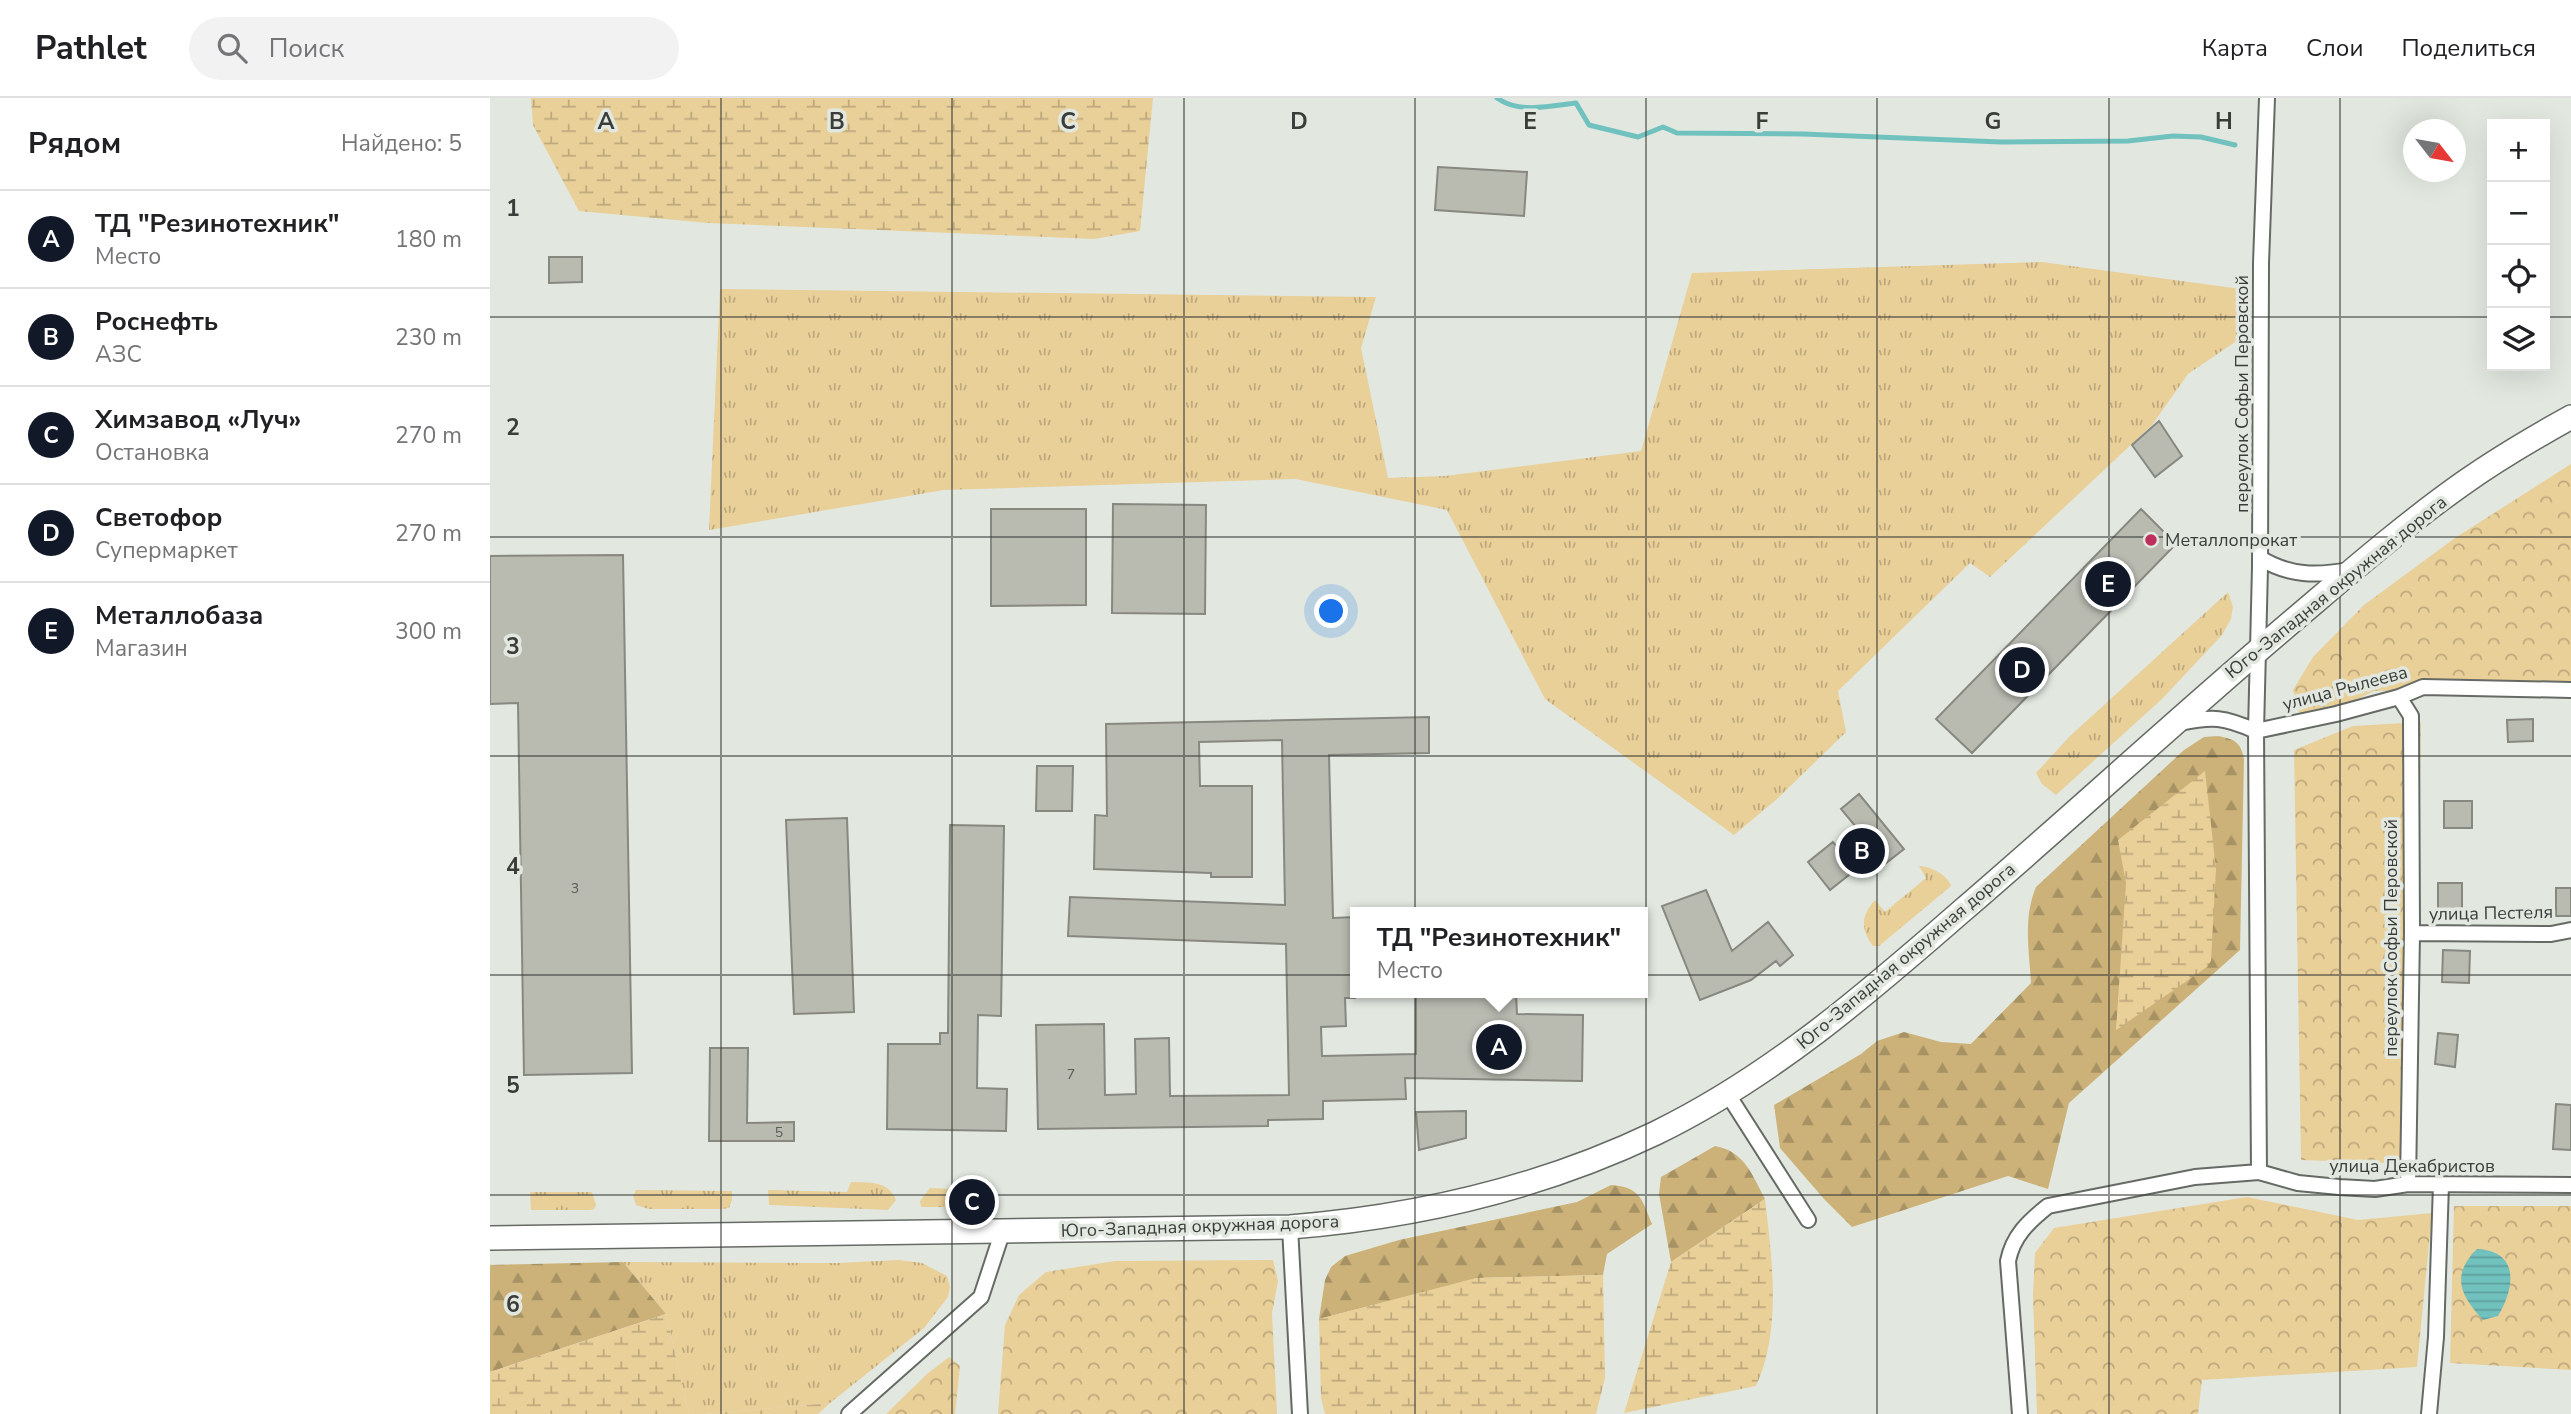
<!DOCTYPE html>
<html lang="ru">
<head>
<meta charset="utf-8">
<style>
  body { margin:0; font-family:"Nunito Sans",sans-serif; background:#f2f2f2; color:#202124 }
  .controls { position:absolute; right:21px; top:21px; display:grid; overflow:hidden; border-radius:0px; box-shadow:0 7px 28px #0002 }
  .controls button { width:63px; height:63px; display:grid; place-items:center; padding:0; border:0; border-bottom:2px solid #e0e0e0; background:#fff; color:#202124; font:35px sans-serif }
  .compass { position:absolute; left:1913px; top:21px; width:63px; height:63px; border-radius:50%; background:#fff; box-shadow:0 7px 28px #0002; rotate:121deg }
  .you { position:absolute; left:842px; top:514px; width:24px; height:24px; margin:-18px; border:5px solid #fff; border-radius:50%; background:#1a73e8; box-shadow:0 0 0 10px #1a73e833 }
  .badge { display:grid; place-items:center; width:46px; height:46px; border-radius:50%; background:#111827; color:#fff; font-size:23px; font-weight:700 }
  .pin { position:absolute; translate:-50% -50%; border:4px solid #fff; box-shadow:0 2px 7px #0006 }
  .popup { position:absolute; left:860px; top:809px; width:298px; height:91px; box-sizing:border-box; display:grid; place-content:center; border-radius:0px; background:#fff; filter:drop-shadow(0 2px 5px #0005); font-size:23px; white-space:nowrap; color:#757577 }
  .popup b { font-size:26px; color:#202124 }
  .popup::after { content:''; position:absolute; left:50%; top:100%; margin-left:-14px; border:14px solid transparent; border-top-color:#fff }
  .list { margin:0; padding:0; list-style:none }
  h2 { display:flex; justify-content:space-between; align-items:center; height:91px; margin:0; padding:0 28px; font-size:30px }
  h2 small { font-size:23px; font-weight:400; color:#757577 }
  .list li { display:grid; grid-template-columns:46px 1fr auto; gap:21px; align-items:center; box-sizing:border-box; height:98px; padding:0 28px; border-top:2px solid #e0e0e0 }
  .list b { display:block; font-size:26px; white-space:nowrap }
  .list p { margin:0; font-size:23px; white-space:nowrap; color:#757577 }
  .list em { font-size:23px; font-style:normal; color:#757577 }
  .icon { flex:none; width:38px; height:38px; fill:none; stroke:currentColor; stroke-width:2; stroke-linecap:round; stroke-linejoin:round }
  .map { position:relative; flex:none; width:2081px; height:1316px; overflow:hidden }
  header { display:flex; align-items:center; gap:42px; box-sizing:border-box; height:98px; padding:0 35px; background:#fff; border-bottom:2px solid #e0e0e0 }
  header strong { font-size:33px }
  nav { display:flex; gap:38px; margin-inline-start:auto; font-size:24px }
  .search { width:490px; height:63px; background:#f2f2f2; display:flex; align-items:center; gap:18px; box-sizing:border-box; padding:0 24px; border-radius:38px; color:#757577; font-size:26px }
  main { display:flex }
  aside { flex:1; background:#fff }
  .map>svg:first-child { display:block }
  .grass { fill:url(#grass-tufts) }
  .forest { fill:url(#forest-firs) }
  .wetland { fill:url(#wetland-marsh) }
  .park { fill:url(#park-crowns) }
  .water { fill:url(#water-rules) }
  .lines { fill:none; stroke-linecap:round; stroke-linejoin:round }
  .stream { stroke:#71c2bf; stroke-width:5 }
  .building { fill:#b9bbb1; stroke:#87887f; stroke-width:2 }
  .minor-casing { stroke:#656b64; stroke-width:18 }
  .trunk-casing { stroke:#656b64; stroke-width:26 }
  .minor { stroke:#fff; stroke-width:14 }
  .trunk { stroke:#fff; stroke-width:23 }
  .grid { fill:none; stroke:#3a3d39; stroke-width:2; stroke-opacity:0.55 }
  .poi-dot { fill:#bd2e5c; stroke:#e2e8e0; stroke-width:2.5 }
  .labels { text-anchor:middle; stroke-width:7; stroke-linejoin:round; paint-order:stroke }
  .number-label { font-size:14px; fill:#5a5c57 }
  .street-label { font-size:18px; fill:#3a3d39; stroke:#e2e8e0 }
  .poi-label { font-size:18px; fill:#3a3d39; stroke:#e2e8e0; text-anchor:start }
  .grid-label { font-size:23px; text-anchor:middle; font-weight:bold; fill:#3a3d39; stroke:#e2e8e0; stroke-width:7; stroke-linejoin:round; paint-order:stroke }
</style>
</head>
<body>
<header>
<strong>Pathlet</strong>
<div class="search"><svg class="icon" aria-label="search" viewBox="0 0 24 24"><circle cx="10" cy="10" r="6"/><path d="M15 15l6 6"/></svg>Поиск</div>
<nav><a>Карта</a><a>Слои</a><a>Поделиться</a></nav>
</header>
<main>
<aside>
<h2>Рядом<small>Найдено: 5</small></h2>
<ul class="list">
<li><span class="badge">A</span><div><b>ТД &quot;Резинотехник&quot;</b><p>Место</p></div><em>180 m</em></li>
<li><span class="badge">B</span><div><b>Роснефть</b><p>АЗС</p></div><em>230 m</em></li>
<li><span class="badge">C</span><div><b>Химзавод «Луч»</b><p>Остановка</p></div><em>270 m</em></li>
<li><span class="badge">D</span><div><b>Светофор</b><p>Супермаркет</p></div><em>270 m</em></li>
<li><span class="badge">E</span><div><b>Металлобаза</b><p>Магазин</p></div><em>300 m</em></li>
</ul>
</aside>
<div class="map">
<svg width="2081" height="1316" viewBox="0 0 2081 1316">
  <defs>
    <pattern id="grass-tufts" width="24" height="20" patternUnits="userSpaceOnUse" patternTransform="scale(1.75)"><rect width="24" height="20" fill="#e9cf98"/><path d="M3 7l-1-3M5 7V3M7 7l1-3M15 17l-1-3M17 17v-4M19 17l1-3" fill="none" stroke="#bea97d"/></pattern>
    <pattern id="forest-firs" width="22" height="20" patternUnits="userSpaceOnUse" patternTransform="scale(1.75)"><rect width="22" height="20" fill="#ccb279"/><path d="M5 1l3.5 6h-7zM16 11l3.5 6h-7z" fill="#a79264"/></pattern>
    <pattern id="wetland-marsh" width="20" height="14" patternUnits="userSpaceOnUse" patternTransform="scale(1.75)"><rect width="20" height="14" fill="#e9cf98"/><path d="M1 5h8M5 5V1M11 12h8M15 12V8" fill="none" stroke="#bea97d"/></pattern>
    <pattern id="park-crowns" width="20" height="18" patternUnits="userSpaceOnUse" patternTransform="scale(1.75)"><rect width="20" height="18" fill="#e9cf98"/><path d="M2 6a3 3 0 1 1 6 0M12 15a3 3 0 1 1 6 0" fill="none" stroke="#bea97d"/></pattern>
    <pattern id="water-rules" width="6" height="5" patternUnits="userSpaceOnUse" patternTransform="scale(1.75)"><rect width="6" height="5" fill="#71c2bf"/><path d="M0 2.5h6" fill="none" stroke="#5e9f9c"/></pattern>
  </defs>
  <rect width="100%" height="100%" fill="#e2e8e0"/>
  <path class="grass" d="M1552,164L1758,192L1748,242L1698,276L1662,327L1500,479L1480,465L1348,593L1356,634L1287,701L1244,737L1055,601L957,412L806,381L454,392L219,432L230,191L886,199L871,250L898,380L955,378L1151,353L1202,175Z
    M1738,494L1743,509L1741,521L1732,537L1672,601L1566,697L1552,686L1546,675L1580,638Z
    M1429,768C1440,768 1458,777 1461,788L1389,848H1383C1370,830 1371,818 1385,802L1395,814L1436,780Z
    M361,1084C380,1085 398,1082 406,1102L398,1112L279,1107L278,1092L357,1094Z
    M440,1090L500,1093L507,1100V1109H431L430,1103Z
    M146,1092L242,1093V1102L239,1110L232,1111H159L146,1107L143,1098Z
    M40,1094H102L106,1107L104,1111L100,1112H41Z
    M409,1162L432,1165L457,1178L460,1189L458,1199L434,1230L340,1305L213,1316H199L176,1216L133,1164L348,1165Z"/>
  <path class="forest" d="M1728,638C1744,641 1751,644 1754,661L1750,852L1579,1005L1558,1091L1518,1078L1362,1129L1334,1101L1290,1050L1284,1007L1371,956L1387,943L1414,934L1451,944L1481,946L1541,885C1539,852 1533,820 1546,789L1694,652L1714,639Z
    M1225,1048C1254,1053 1262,1076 1275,1101L1181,1164L1169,1096L1171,1079Z
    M1121,1087C1151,1089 1152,1102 1162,1126L1117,1156L1113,1177L989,1180L829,1221L835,1182L841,1169L855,1158L909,1142L1087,1104Z
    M133,1164L176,1216L0,1274V1167Z"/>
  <path class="wetland" d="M41,0H663L650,133L604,141L218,125L89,113L43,27Z
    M1715,673L1726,771L1721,863L1717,869L1626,932L1636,785L1628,742Z
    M1275,1101C1282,1161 1292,1232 1266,1288L1134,1315L1181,1164Z
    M1113,1177L1115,1280L1106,1316H835L831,1300L829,1221L986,1180Z
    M176,1216L199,1316H0V1274Z
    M340,1305L328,1316H213Z"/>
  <path class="park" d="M2081,366V589L1884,593L1841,614L1810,618L1803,592L1823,559L1874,507L1965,440Z
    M1931,624L1924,1066L1811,1062L1804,652L1863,628Z
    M1757,1099L1868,1122L1942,1115L1927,1269L1712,1282L1708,1316H1547L1543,1198L1545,1155L1564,1130Z
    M1964,1108H2081V1272L1960,1265Z
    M783,1162L788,1183L782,1215L787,1316H508L515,1227L529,1197L556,1174L625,1163Z
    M459,1259L470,1268L465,1316H396L437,1276Z"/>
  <path class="water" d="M1987,1151C2030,1153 2025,1190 2008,1218L1993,1222C1971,1198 1960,1178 1987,1151Z"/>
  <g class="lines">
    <path class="stream" d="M1007,0C1029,16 1061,8 1086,5L1099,27L1148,39L1173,29L1187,35L1313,36L1511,44L1638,43L1683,38L1711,39L1745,47"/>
  </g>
  <path class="building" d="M948,69L1037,74L1034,118L945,112Z
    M59,159H92V184L59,185Z
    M1669,323L1692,358L1665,379L1642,347Z
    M623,406L716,407L715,516L622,515Z
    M501,411H596V507L501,508Z
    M1651,411L1686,446L1482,655L1446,621Z
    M133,457L142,975L34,977L28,605L0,606V458Z
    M939,619V655L839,657L843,820L865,819V900H855L856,928L831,929L832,958L926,956V895H1026L1027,916L1093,917L1092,983L915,980L916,1001L833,1003V1021L778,1022V1028L548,1031L546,927L614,926L615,997L646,996L645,941L679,940L680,998L799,997L796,846L578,838L580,799L795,807L792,642L709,644L710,688H762V779H721V775L604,771L605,717L617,718L616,626Z
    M2043,621V643L2018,644L2017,622Z
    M547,668H583L582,713H546Z
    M1369,696L1414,751L1396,765L1351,711Z
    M1954,703H1982V730H1954Z
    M357,720L364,914L304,916L296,722Z
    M460,727L514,728L511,918L488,917L487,990L517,991L516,1033L397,1031L398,946H450V935H458Z
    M1343,744L1365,772L1340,792L1318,764Z
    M1948,785H1972V818H1948Z
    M2066,790H2081V818H2066Z
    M1216,792L1242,853L1278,824L1303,857L1290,868L1286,863L1261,882L1210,902L1172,808Z
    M1953,852L1980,853L1979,885L1952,884Z
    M1948,935L1968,937L1965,969L1945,966Z
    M220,950H258L257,1025L304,1024V1043H219Z
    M2066,1006L2081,1007V1052L2063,1051Z
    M976,1013V1040L929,1052L926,1014Z"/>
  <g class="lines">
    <defs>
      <path id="minor" d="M1770,460C1799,478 1827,478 1859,472
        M1909,599L1921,618L1922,835L1918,1086
        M1690,625C1723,618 1734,619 1766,633
        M1766,633L1846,616L1909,599L1933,589L2081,592
        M1922,835L2061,836L2081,832
        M1237,995L1318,1122
        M1769,1074L1766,633L1770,469L1771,165L1777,0
        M800,1129L810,1316
        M359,1316L491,1199L513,1132
        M1530,1316L1518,1163C1523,1138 1538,1124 1558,1108L1705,1079L1769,1074L1808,1085L1849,1089L1885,1091L1918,1086L2081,1087
        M1939,1316L1946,1239L1951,1086"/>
      <path id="trunk" d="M0,1140L800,1129C926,1119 1051,1090 1166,1035C1281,979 1378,895 1473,812C1587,714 1697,612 1812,515C1865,470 1918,424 1975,384C2009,360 2045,339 2081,319"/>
    </defs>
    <use href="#minor" class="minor-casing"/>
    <use href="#trunk" class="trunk-casing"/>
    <use href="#minor" class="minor"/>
    <use href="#trunk" class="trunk"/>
  </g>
  <path class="grid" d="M231,0V1316M462,0V1316M694,0V1316M925,0V1316M1156,0V1316M1387,0V1316M1619,0V1316M1850,0V1316M0,219H2002M2055,219H2081M0,439H2081M0,658H2081M0,877H2081M0,1097H2081"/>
  <circle class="poi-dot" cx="1661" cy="442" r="7"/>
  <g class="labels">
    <g class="number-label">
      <text x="85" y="795">3</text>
      <text x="581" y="981">7</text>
      <text x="289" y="1039">5</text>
    </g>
    <g class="street-label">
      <text transform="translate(1752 296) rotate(-90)" y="6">переулок Софьи Перовской</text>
      <text transform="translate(1846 489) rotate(-39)" y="6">Юго-Западная окружная дорога</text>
      <text transform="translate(1855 590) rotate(-15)" y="6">улица Рылеева</text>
      <text transform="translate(2001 815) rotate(-1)" y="6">улица Пестеля</text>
      <text transform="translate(1901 840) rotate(-90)" y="6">переулок Софьи Перовской</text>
      <text transform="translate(1416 858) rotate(-40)" y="6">Юго-Западная окружная дорога</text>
      <text x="1922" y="1074">улица Декабристов</text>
      <text transform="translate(710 1128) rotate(-2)" y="6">Юго-Западная окружная дорога</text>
    </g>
    <g class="poi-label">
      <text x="1675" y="448">Металлопрокат</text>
    </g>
  </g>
  <g class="grid-label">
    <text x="116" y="31">A</text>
    <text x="347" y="31">B</text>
    <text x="578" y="31">C</text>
    <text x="809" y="31">D</text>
    <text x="1040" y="31">E</text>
    <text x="1272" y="31">F</text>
    <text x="1503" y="31">G</text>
    <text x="1734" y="31">H</text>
    <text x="23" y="118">1</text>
    <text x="23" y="337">2</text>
    <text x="23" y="556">3</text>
    <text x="23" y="776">4</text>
    <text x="23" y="995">5</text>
    <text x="23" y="1214">6</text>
  </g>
</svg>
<div class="controls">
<button>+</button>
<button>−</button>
<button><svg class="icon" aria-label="locate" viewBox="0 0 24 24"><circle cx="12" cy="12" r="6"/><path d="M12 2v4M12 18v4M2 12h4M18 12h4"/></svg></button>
<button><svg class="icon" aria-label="layers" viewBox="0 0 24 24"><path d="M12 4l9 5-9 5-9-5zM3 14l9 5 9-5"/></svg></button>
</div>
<svg class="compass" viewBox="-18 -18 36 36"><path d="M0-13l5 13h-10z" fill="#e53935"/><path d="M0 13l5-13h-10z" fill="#757577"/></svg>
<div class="you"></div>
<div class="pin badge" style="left:1009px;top:949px">A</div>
<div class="popup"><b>ТД &quot;Резинотехник&quot;</b>Место</div>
<div class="pin badge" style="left:1372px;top:753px">B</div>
<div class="pin badge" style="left:482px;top:1104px">C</div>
<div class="pin badge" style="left:1532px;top:572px">D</div>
<div class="pin badge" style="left:1618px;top:486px">E</div>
</div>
</main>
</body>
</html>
